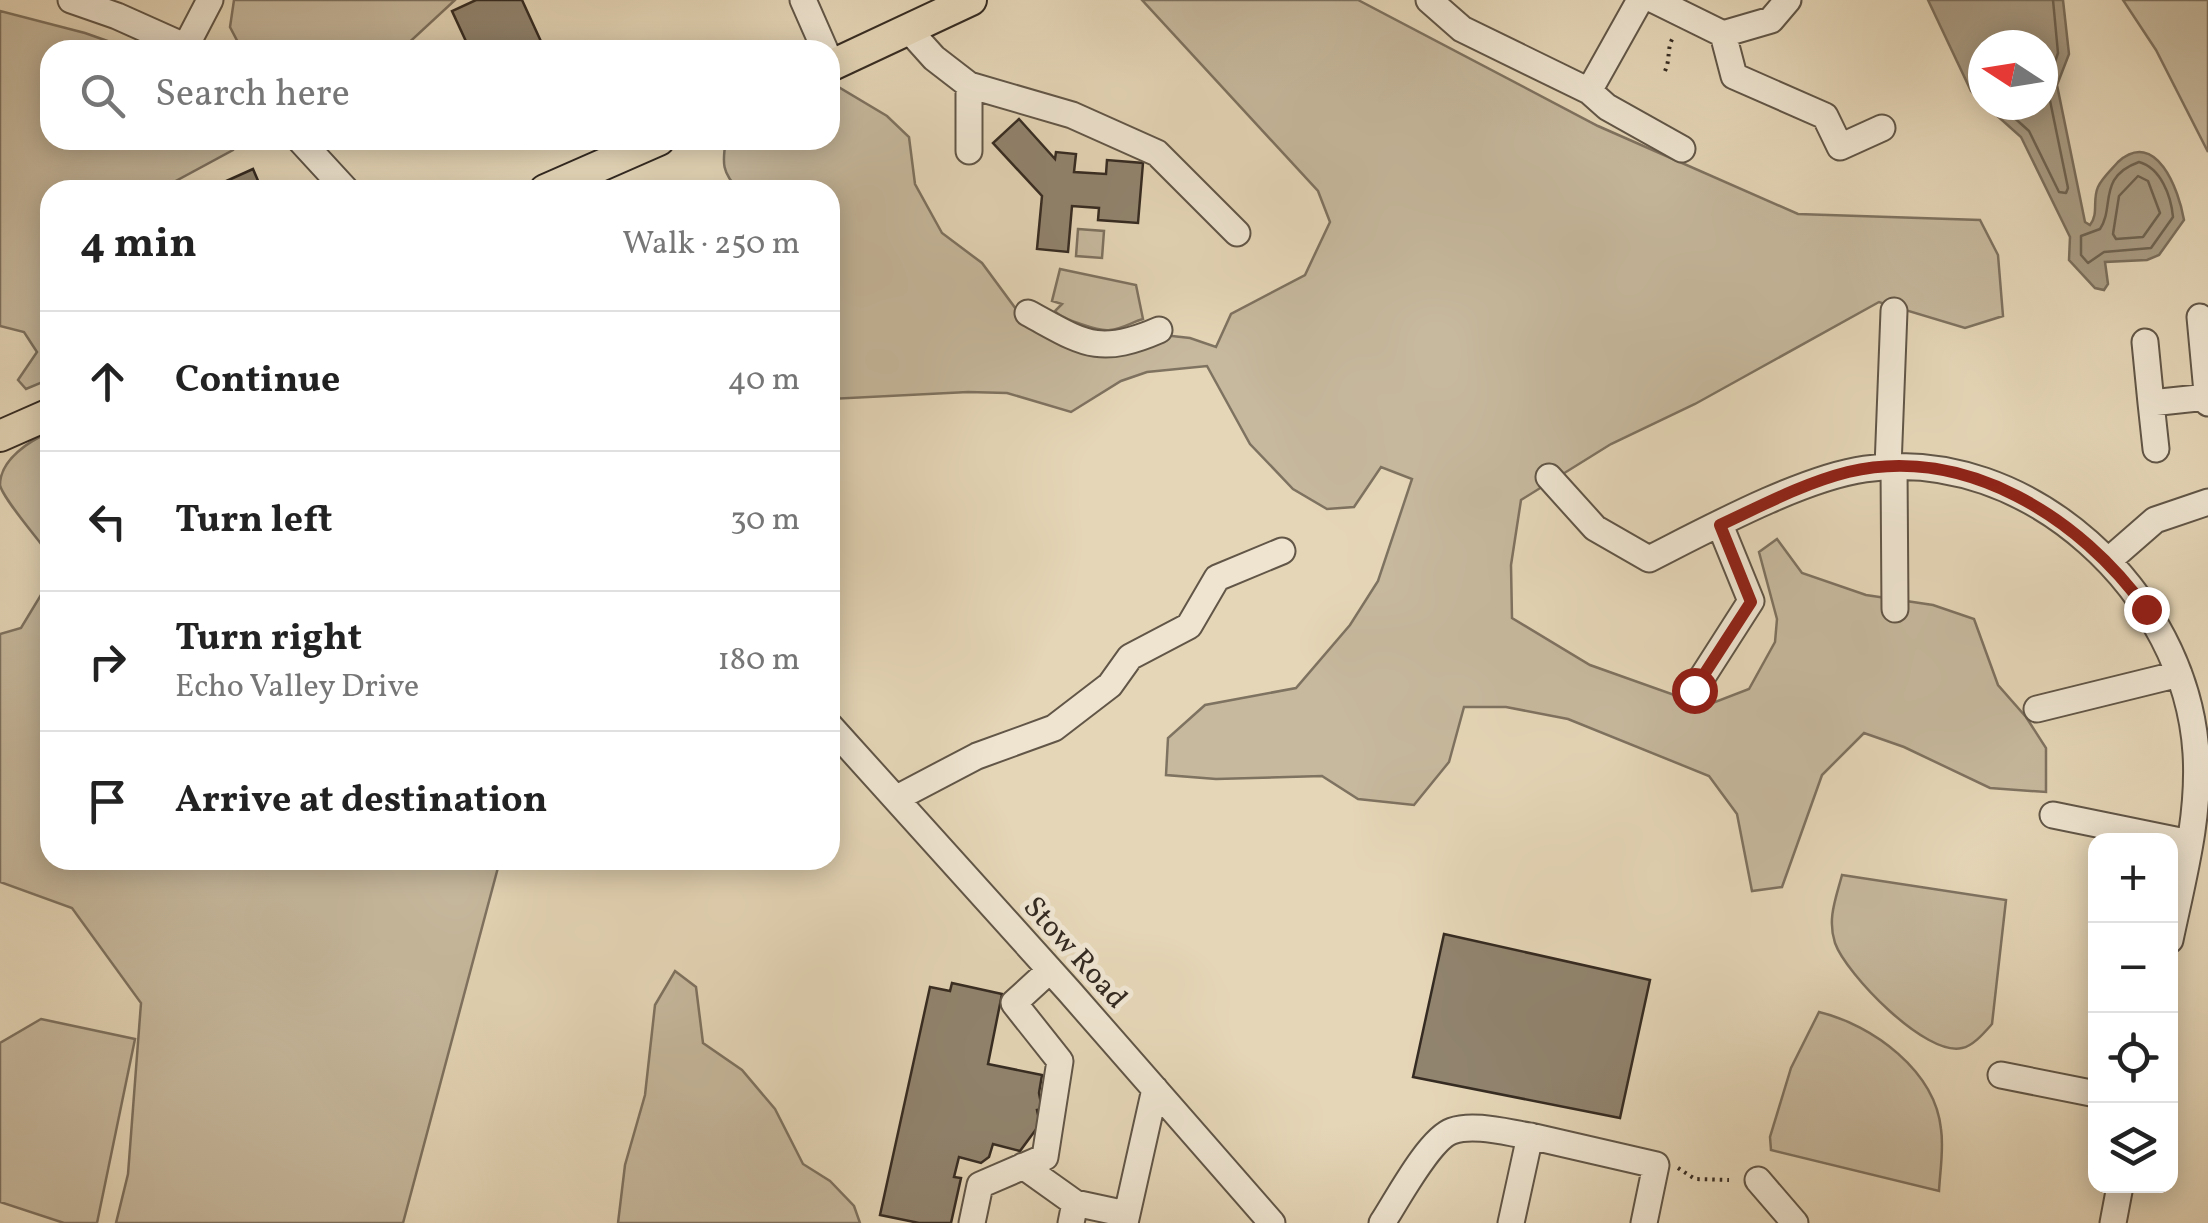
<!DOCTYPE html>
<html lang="en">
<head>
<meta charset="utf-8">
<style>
  body { margin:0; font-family:Vollkorn,serif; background:#f6f6f6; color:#222 }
  .controls { position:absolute; right:30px; bottom:30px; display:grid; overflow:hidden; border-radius:20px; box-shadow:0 5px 25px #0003 }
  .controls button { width:90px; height:90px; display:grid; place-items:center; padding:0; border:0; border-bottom:2px solid #e0e0e0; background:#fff; color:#222; font:50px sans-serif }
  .compass { position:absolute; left:1968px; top:30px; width:90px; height:90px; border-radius:50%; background:#fff; box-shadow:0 5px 25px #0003; rotate:282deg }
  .stop { position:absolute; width:30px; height:30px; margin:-22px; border:8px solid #8f2418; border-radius:50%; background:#fff }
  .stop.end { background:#8f2418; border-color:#fff; box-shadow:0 2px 10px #0008 }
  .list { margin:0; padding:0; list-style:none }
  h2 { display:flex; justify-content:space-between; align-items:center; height:130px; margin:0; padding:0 40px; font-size:42px }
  h2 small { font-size:32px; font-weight:400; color:#767676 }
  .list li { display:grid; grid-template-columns:65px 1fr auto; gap:30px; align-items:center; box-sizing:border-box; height:140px; padding:0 40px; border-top:2px solid #e0e0e0 }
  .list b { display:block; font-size:38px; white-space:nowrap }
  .list p { margin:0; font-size:32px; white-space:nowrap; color:#767676 }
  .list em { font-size:32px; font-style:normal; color:#767676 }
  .icon { flex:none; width:55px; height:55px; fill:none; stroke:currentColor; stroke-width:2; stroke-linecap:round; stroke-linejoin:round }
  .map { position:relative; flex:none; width:2208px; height:1223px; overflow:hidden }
  .search { position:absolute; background:#fff; box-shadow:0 5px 25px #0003; left:40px; top:40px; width:800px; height:110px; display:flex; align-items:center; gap:25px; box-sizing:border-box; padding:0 35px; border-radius:30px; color:#767676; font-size:38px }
  .panel { position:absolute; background:#fff; box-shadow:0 5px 25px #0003; left:40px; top:180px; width:800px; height:690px; border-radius:30px }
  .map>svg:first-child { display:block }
  .green { fill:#c7b99e; stroke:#7e7260; stroke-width:2.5 }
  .water { fill:#a99c84; stroke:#7b6f5d; stroke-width:2.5 }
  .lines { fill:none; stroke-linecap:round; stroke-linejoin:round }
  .shore { stroke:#6f6453; stroke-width:2.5 }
  .building { fill:#91846f; stroke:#352b22; stroke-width:2.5 }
  .minor-casing { stroke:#615647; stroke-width:29 }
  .major-casing { stroke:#352b22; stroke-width:34 }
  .path { stroke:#352b22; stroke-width:4; stroke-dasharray:2.5 5; stroke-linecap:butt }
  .minor { stroke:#eee4d0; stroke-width:25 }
  .major { stroke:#e5d6b7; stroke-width:30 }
  .route { stroke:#8f2418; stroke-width:12 }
  .labels { text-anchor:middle; stroke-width:10; stroke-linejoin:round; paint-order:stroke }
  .street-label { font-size:30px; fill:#352b22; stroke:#eee4d0 }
</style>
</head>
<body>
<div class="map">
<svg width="2208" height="1223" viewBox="0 0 2208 1223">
  <rect width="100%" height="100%" fill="#e5d6b7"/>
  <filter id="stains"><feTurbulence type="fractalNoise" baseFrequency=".002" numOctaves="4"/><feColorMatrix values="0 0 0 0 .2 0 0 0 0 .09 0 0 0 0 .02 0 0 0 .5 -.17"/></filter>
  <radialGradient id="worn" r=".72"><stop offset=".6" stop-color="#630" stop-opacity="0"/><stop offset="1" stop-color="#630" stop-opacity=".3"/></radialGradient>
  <path class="green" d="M234,0H455L401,50H242L230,27Z
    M1142,0H1358L1598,126L1798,214L1980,220L1998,255L2003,316L1965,328L1879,302L1695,404L1611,444L1521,500L1511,565L1512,618L1590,665L1705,706L1749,689L1775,642L1777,619L1759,552L1777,539L1802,573L1866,595L1933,605L1974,619L1998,685L2026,717L2046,748V792L1990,788L1904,747L1864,733L1822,775L1782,887L1752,891L1737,814L1709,776L1568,719L1506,707H1464L1449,762L1414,805L1358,799L1322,776L1216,779L1166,775L1168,738L1205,705L1296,688L1350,625L1378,581L1412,479L1381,467L1354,507L1327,509L1293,489L1250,444L1207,366L1147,372L1121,381L1071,412L1007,393L968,392L830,399V190H739C722,173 722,163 726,140H830V82L887,116L909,137L915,184L942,233L982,263L1016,309L1049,334L1163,335L1190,338L1216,347L1231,314L1305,275L1330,222L1318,191Z
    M2123,0H2208V152L2156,50Z
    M0,11L85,33L133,50H50V140H233V150L159,190H50V379L26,389L18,380L37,352L24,332L0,326Z
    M1078,229L1104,231L1102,258L1076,256Z
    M1060,269L1136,285L1143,319C1132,322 1122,329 1110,330C1100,332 1062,319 1055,311L1062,304L1052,301Z
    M50,432V556C40,541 3,499 0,485C0,459 31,440 50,432Z
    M50,580V860H500L403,1223H116L128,1174L141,1003L72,908L0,882V634L21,628Z
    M1842,875L2006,900L1992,1024C1984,1033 1973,1046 1962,1048C1926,1057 1846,974 1835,943C1827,919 1836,898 1842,875Z
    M675,971L696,987L703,1043L742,1070L775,1109L803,1164L830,1181L854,1206L860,1223H618L625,1165L645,1095L655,1005Z
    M1819,1012C1873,1025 1935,1071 1941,1129C1944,1149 1940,1171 1939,1191L1771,1150L1770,1137L1791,1068Z
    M41,1019L135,1039L97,1223H64L0,1202V1043Z"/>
  <path class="water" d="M1928,0H2063L2069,54L2057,85L2085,222L2090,225C2099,214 2092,200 2098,187C2102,178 2112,169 2118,162C2156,128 2179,190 2184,220L2159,255L2147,260L2105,262L2108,284L2104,290L2095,288L2069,260L2070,237L2021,137L1985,105H2043V45H1983V103L1971,91Z"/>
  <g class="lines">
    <path class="shore" d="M2000,105L2029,131L2059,192L2066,193L2068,188L2047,86L2058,53L2053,0
      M2139,162C2161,168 2171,196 2173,217L2151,248L2104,252L2088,263L2081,255V236L2100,229C2115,207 2097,177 2139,162Z
      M2138,176L2148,181L2160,213L2143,237L2116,239L2113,234L2119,196Z"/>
  </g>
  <path class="building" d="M476,0H522L544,48L470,50L452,11Z
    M1019,119L1055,159L1056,152L1076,154L1074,172L1106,174L1107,160L1143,163L1138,223L1098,220L1099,208L1072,206L1068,252L1037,249L1042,196L993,143Z
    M253,169L262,190H214L213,187Z
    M1444,934L1650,980L1620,1118L1413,1077Z
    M952,983L1002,994L988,1064L1042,1075L1039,1093L1042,1109L1037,1110L1040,1124L1020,1151L993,1144L989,1157L981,1163L959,1157L954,1177L961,1178L951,1223H919L880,1215L930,987L950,991Z"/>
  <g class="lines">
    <defs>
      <path id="minor" d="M71,0L117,16L193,50
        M803,0L825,50
        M1429,0L1462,29L1589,91L1607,107L1682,149
        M1654,0L1723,34
        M908,29L934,58L969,85L1072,115L1157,153L1237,233
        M1723,34L1734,76L1825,116L1840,147L1882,128
        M1723,34L1771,20L1788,0
        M186,46L210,0
        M1589,91L1640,0
        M300,140L346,190
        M969,151V85
        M1028,313C1082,342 1097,357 1159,330
        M2200,317L2208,403
        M2145,342L2151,403L2208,397
        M2151,403L2156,449
        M1888,467L1894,311
        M1894,467L1895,609
        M1549,477L1595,528L1649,559C1708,529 1802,478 1865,469C2029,445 2186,594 2196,753C2200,817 2183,878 2170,940
        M2108,561L2155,520L2208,502
        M1694,690L1751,601L1720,525
        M2037,709L2179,674
        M830,726L1069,991L1272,1223
        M897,798L977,756L1054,728L1110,685L1130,657L1189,626L1217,578L1282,551
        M2053,815L2190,843
        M2001,1075L2096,1094
        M1530,1136L1656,1165L1644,1223
        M1023,1166L1075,1203
        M1758,1180L1795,1223
        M972,1223L980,1185L1045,1157L1060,1061L1014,1003L1050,970
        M1071,1223L1075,1203L1126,1214
        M1125,1223L1155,1089
        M1382,1223C1396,1202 1429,1139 1452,1131C1474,1123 1508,1133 1530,1136L1511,1223
        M2113,1223L2120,1186"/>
      <path id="major" d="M830,66L971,0
        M545,190L659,140
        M0,436L50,414"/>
    </defs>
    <use href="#minor" class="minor-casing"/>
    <use href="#major" class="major-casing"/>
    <path class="path" d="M1665,71C1671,58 1666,48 1674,36
      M1678,1168L1695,1179L1729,1180"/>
    <use href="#minor" class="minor"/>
    <use href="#major" class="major"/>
  </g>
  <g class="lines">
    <path class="route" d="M1694,690L1751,602L1720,525C1761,506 1804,483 1848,472C1965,444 2081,518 2146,609"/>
  </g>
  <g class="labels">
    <g class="street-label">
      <text transform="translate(1076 952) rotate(48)" y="10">Stow Road</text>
    </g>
  </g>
  <rect width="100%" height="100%" filter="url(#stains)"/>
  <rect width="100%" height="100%" fill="url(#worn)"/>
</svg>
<div class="controls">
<button>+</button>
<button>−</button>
<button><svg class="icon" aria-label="locate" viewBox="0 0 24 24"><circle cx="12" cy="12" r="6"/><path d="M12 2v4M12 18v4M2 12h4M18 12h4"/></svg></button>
<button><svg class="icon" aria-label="layers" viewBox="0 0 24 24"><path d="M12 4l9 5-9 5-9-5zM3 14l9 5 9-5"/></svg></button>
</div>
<svg class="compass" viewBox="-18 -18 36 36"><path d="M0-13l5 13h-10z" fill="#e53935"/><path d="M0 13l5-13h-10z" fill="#767676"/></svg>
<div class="stop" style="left:1694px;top:690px"></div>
<div class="stop end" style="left:2146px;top:609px"></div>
<div class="search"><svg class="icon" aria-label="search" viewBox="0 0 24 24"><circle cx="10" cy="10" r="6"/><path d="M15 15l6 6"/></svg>Search here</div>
<section class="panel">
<h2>4 min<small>Walk · 250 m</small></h2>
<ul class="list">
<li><svg class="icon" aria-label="ahead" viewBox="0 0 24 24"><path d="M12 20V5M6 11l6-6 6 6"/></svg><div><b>Continue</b></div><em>40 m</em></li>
<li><svg class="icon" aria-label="left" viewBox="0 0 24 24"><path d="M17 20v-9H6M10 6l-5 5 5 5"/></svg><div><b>Turn left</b></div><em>30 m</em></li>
<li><svg class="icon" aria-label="right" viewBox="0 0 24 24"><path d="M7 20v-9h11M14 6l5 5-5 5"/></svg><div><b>Turn right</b><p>Echo Valley Drive</p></div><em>180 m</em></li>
<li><svg class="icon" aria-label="arrive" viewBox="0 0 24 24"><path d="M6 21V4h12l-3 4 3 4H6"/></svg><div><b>Arrive at destination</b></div></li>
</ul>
</section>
</div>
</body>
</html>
